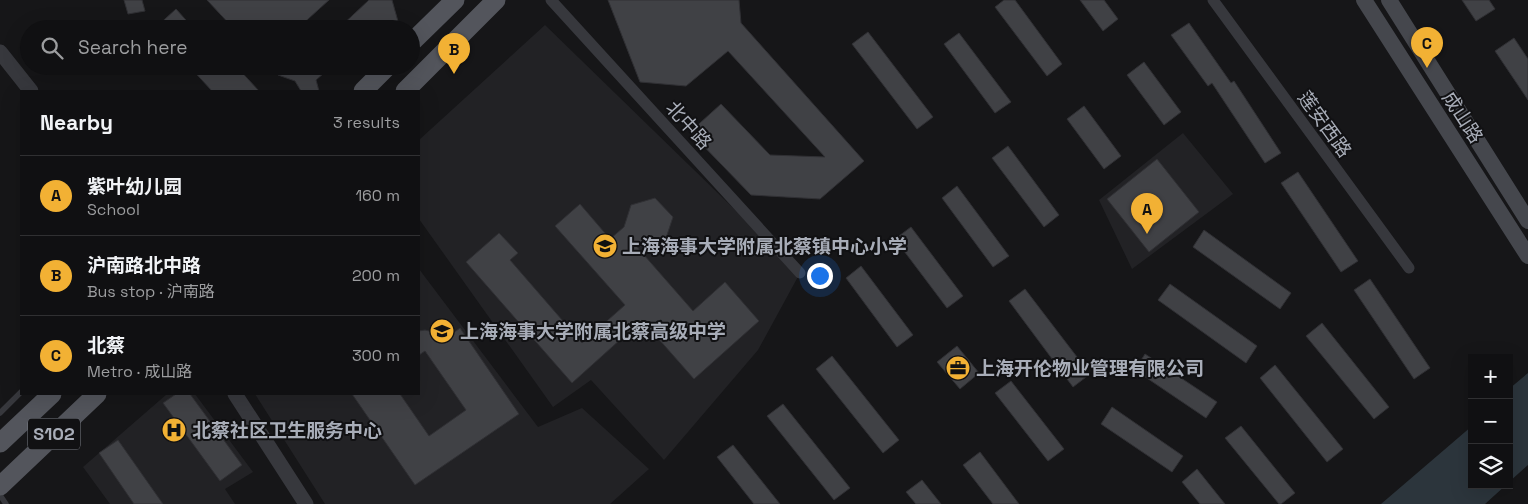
<!DOCTYPE html>
<html lang="en">
<head>
<meta charset="utf-8">
<style>
  body { margin:0; font-family:"Space Grotesk","Noto Sans SC",sans-serif; background:#1e1e20; color:#f1f3f6 }
  .controls { position:absolute; right:15px; bottom:15px; display:grid; overflow:hidden; border-radius:0px; box-shadow:0 5px 20px #0002 }
  .controls button { width:45px; height:45px; display:grid; place-items:center; padding:0; border:0; border-bottom:1px solid #303032; background:#101012; color:#f1f3f6; font:25px sans-serif }
  .you { position:absolute; left:819px; top:275px; width:18px; height:18px; margin:-12px; border:4px solid #fff; border-radius:50%; background:#1a73e8; box-shadow:0 0 0 8px #1a73e833 }
  .badge { display:grid; place-items:center; width:32px; height:32px; border-radius:50%; background:#f2b134; color:#111; font-size:16px; font-weight:700 }
  .pin { position:absolute; translate:-50% -41px; filter:drop-shadow(0 1px 2px #0008) }
  .pin::after { content:''; position:absolute; top:26px; width:18px; height:15px; background:inherit; clip-path:polygon(0 0,100% 0,50% 100%) }
  .list { margin:0; padding:0; list-style:none }
  h2 { display:flex; justify-content:space-between; align-items:center; height:65px; margin:0; padding:0 20px; font-size:21px }
  h2 small { font-size:16px; font-weight:400; color:#9c9d9f }
  .list li { display:grid; grid-template-columns:32px 1fr auto; gap:15px; align-items:center; box-sizing:border-box; height:80px; padding:0 20px; border-top:1px solid #303032 }
  .list b { display:block; font-size:19px; white-space:nowrap }
  .list p { margin:0; font-size:16px; white-space:nowrap; color:#9c9d9f }
  .list em { font-size:16px; font-style:normal; color:#9c9d9f }
  .icon { flex:none; width:28px; height:28px; fill:none; stroke:currentColor; stroke-width:2; stroke-linecap:round; stroke-linejoin:round }
  .map { position:relative; flex:none; width:1528px; height:504px; overflow:hidden }
  .search { position:absolute; background:#101012; box-shadow:0 5px 20px #0002; left:20px; top:20px; width:400px; height:55px; display:flex; align-items:center; gap:12px; box-sizing:border-box; padding:0 18px; border-radius:28px; color:#9c9d9f; font-size:19px }
  .panel { position:absolute; background:#101012; box-shadow:0 5px 20px #0002; left:20px; top:90px; width:400px; height:305px; border-radius:0px }
  .map>svg:first-child { display:block }
  .built { fill:#222225 }
  .water { fill:#2c353c }
  .building { fill:#404145; stroke:#303034 }
  .lines { fill:none; stroke-linecap:round; stroke-linejoin:round }
  .service { stroke:#37383d; stroke-width:5.5 }
  .minor { stroke:#37383d; stroke-width:11 }
  .tertiary { stroke:#37383d; stroke-width:15 }
  .secondary { stroke:#45474d; stroke-width:16 }
  .primary { stroke:#53555c; stroke-width:19 }
  .labels { text-anchor:middle; stroke-width:4; stroke-linejoin:round; paint-order:stroke }
  .shield { fill:#111113; stroke:#7b7e86; stroke-width:1 }
  .shield-label { font-size:18px; font-weight:bold; fill:#a8adb8 }
  .street-label { font-size:19px; fill:#a8adb8; stroke:#111113 }
  .poi-label { font-size:19px; font-weight:bold; fill:#a8adb8; stroke:#111113; text-anchor:start }
</style>
</head>
<body>
<div class="map">
<svg width="1528" height="504" viewBox="0 0 1528 504">
  <rect width="100%" height="100%" fill="#161618"/>
  <path class="built" d="M545,25L800,273L758,350L664,460L591,380L553,407L419,219V140Z
    M1183,133L1233,194L1132,269L1099,200Z
    M419,269L538,427L582,408L649,469L610,504H325L255,394H419Z
    M167,394H195L253,472L225,489L235,504H110L83,467Z"/>
  <path class="water" d="M1528,373V465L1509,482V389Z
    M1472,426V485H1506L1485,504H1381Z"/>
  <path class="building" d="M124,0H142L145,11L128,14Z
    M207,0H329L297,29H234Z
    M369,0H392L399,25L381,29H338Z
    M608,0H739L741,23L864,161L820,199L751,195L690,132L721,104L770,155L825,157L728,51L686,86L640,82Z
    M1004,0H1015L1062,64L1047,76L995,7Z
    M1080,0H1104L1118,19L1103,31Z
    M1462,0H1489L1495,9L1476,21Z
    M176,9L194,29H154Z
    M1189,23L1231,83L1234,81L1281,153L1265,163L1212,83L1208,86L1171,35Z
    M868,32L933,117L917,129L852,44Z
    M959,33L1011,102L995,113L944,44Z
    M1514,38L1528,59V100L1495,51Z
    M1144,62L1181,112L1164,125L1127,75Z
    M189,66H236L259,91H212Z
    M281,66H332L316,80L319,91H301L295,81L278,75Z
    M1084,106L1121,156L1104,169L1067,119Z
    M1008,146L1059,215L1044,227L992,158Z
    M1157,159L1199,212L1149,252L1107,199Z
    M1298,172L1358,261L1341,272L1281,183Z
    M957,186L1009,256L993,267L942,198Z
    M655,198L673,217L665,241L637,247L693,311L725,282L759,321L694,379L642,320L572,383L466,262L499,233L518,253L510,260L582,343L625,305L555,226L580,204L610,239L624,227L631,205Z
    M911,227L963,296L947,308L895,239Z
    M1204,230L1291,293L1280,309L1193,247Z
    M861,266L913,335L897,347L846,278Z
    M1370,279L1430,368L1414,379L1354,290Z
    M1170,284L1257,346L1246,363L1158,300Z
    M1025,289L1090,374L1073,387L1009,301Z
    M1322,323L1389,407L1374,419L1306,336Z
    M460,328L519,414L415,485L352,394H400L429,436L466,410L425,351L419,355V331L425,330L437,333L443,341Z
    M957,346L979,373L960,389L937,362Z
    M1145,354L1217,402L1206,418L1135,370Z
    M832,356L899,440L883,453L816,369Z
    M1275,365L1343,449L1327,462L1260,378Z
    M1011,381L1064,449L1048,461L995,393Z
    M176,394H190L242,465L220,481L163,403Z
    M783,404L850,488L834,500L767,416Z
    M1112,407L1183,456L1172,472L1101,424Z
    M1241,426L1295,493L1281,504H1279L1225,438Z
    M118,440L163,504H134L99,453Z
    M733,445L780,504H754L717,457Z
    M980,452L1019,504H993L963,465Z
    M1197,469L1225,504H1200L1182,482Z
    M922,480L941,504H916L906,492Z"/>
  <g class="lines">
    <path class="service" d="M0,413L21,392
      M0,495L6,504"/>
    <path class="minor" d="M551,0L800,273
      M1213,0L1409,268"/>
    <path class="tertiary" d="M0,52L31,91
      M235,394L306,504"/>
    <path class="secondary" d="M1364,0L1528,256
      M1389,0L1528,221"/>
    <path class="primary" d="M411,43L455,0
      M363,91L388,66
      M405,91L496,0
      M0,443L52,394
      M0,486L97,394"/>
  </g>
  <defs>
    <symbol id="school-disc" viewBox="-11 -11 22 22"><circle r="9.5" fill="#f2b134" stroke="#111113"/><path d="M0-5L7-2L0 1L-7-2ZM-4 1L0 2.5L4 1V4Q0 6-4 4Z" fill="#111"/></symbol>
    <symbol id="office-disc" viewBox="-11 -11 22 22"><circle r="9.5" fill="#f2b134" stroke="#111113"/><path d="M-6-3h4V-5.5h4V-3h4V5H-6ZM-1-4.5V-3h2v-1.5ZM-6 0V1H6V0Z" fill="#111"/></symbol>
    <symbol id="hospital-disc" viewBox="-11 -11 22 22"><circle r="9.5" fill="#f2b134" stroke="#111113"/><path d="M-5-5h3v3.5h4V-5h3V5h-3V1.5h-4V5h-3Z" fill="#111"/></symbol>
  </defs>
  <g fill-rule="evenodd">
    <use href="#school-disc" x="591" y="232" width="28" height="28"/>
    <use href="#school-disc" x="428" y="317" width="28" height="28"/>
    <use href="#office-disc" x="944" y="354" width="28" height="28"/>
    <use href="#hospital-disc" x="160" y="416" width="28" height="28"/>
  </g>
  <g class="labels">
    <rect class="shield" x="28" y="418.5" width="52" height="31" rx="4"/>
    <g class="shield-label">
      <text x="54" y="440">S102</text>
    </g>
    <g class="street-label">
      <text transform="translate(1463 117) rotate(57)" y="7">成山路</text>
      <text transform="translate(1325 124) rotate(54)" y="7">莲安西路</text>
      <text transform="translate(689 125) rotate(48)" y="7">北中路</text>
    </g>
    <g class="poi-label">
      <text x="622" y="253">上海海事大学附属北蔡镇中心小学</text>
      <text x="460" y="338">上海海事大学附属北蔡高级中学</text>
      <text x="976" y="375">上海开伦物业管理有限公司</text>
      <text x="192" y="437">北蔡社区卫生服务中心</text>
    </g>
  </g>
</svg>
<div class="controls">
<button>+</button>
<button>−</button>
<button><svg class="icon" aria-label="layers" viewBox="0 0 24 24"><path d="M12 4l9 5-9 5-9-5zM3 14l9 5 9-5"/></svg></button>
</div>
<div class="you"></div>
<div class="pin badge" style="left:1147px;top:234px">A</div>
<div class="pin badge" style="left:454px;top:74px">B</div>
<div class="pin badge" style="left:1427px;top:68px">C</div>
<div class="search"><svg class="icon" aria-label="search" viewBox="0 0 24 24"><circle cx="10" cy="10" r="6"/><path d="M15 15l6 6"/></svg>Search here</div>
<section class="panel">
<h2>Nearby<small>3 results</small></h2>
<ul class="list">
<li><span class="badge">A</span><div><b>紫叶幼儿园</b><p>School</p></div><em>160 m</em></li>
<li><span class="badge">B</span><div><b>沪南路北中路</b><p>Bus stop · 沪南路</p></div><em>200 m</em></li>
<li><span class="badge">C</span><div><b>北蔡</b><p>Metro · 成山路</p></div><em>300 m</em></li>
</ul>
</section>
</div>
</body>
</html>
